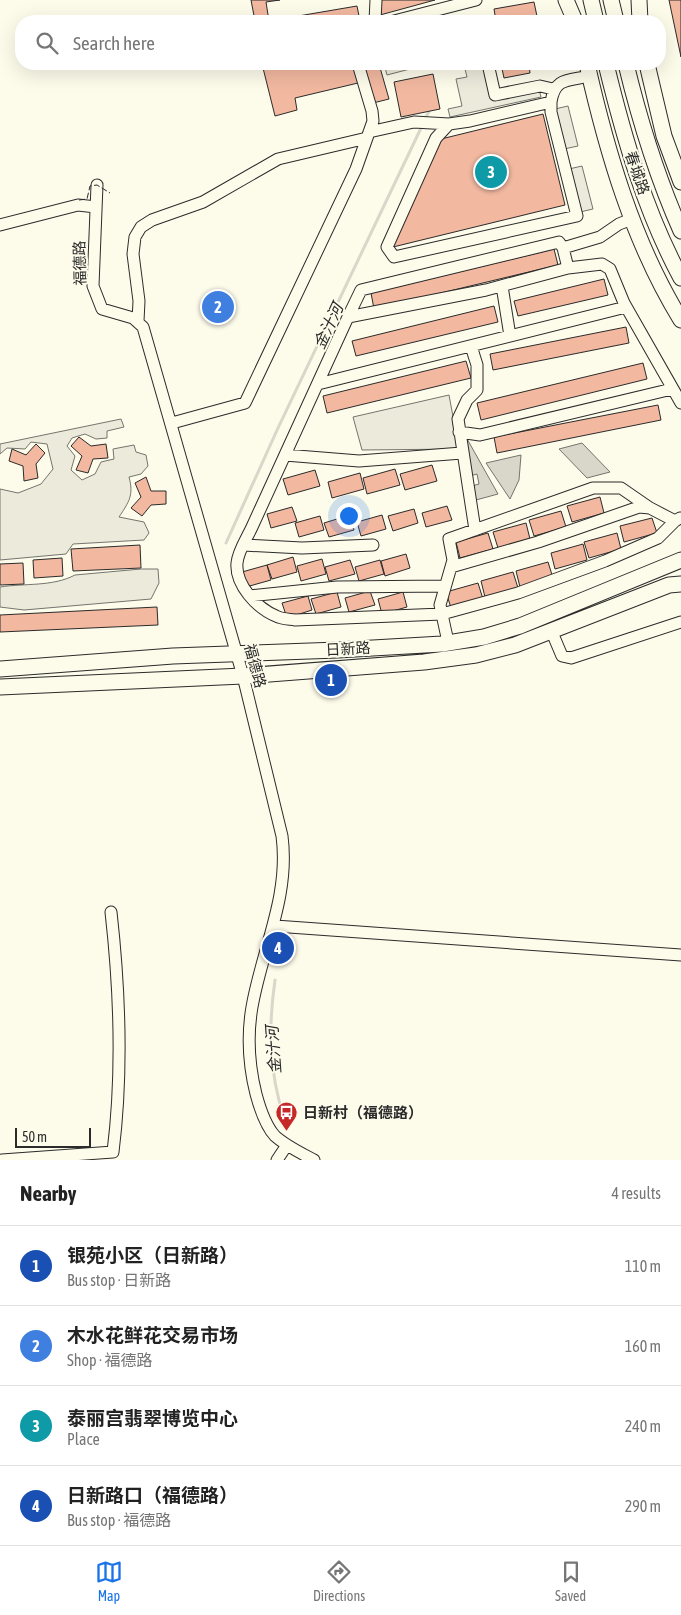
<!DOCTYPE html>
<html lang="en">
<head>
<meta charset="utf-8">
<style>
  body { margin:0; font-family:"Asap Condensed","Noto Sans SC",sans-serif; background:#f2f2f2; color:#222 }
  .scale { position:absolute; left:15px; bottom:12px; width:76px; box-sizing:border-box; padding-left:5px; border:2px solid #2b2b2b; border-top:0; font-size:14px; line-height:18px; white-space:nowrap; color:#2b2b2b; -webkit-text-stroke:4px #fdfbea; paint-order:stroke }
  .you { position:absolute; left:348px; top:515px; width:18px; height:18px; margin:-12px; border:4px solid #fff; border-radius:50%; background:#1a73e8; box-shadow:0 0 0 8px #1a73e833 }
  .badge { display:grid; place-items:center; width:32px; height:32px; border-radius:50%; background:#1a73e8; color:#fff; font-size:16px; font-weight:700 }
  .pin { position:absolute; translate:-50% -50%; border:2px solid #fff; box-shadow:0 1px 5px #0006 }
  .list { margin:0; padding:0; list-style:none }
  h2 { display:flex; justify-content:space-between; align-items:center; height:65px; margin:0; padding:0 20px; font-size:21px }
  h2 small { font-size:16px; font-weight:400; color:#767676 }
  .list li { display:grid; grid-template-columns:32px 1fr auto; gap:15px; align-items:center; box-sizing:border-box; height:80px; padding:0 20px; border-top:1px solid #e0e0e0 }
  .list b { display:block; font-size:19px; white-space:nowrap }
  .list p { margin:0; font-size:16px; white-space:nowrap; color:#767676 }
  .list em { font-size:16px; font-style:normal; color:#767676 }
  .icon { flex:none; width:28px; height:28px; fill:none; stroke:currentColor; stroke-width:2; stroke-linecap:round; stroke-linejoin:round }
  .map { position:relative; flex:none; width:681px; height:1160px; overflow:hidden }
  .search { position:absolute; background:#fff; box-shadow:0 5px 20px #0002; left:15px; right:15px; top:15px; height:55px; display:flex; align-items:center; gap:12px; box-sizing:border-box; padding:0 18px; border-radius:20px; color:#767676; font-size:19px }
  .sheet { height:385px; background:#fff }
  nav { display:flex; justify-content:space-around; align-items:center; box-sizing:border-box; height:70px; border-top:1px solid #e0e0e0; background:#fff; font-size:14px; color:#767676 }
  nav a { display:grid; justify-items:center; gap:2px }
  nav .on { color:#1a73e8 }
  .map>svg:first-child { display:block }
  .green { fill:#ecebdb; stroke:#74746e }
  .parking { fill:#eceadb; stroke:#74746e }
  .water { fill:#d8d7c9; stroke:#74746e }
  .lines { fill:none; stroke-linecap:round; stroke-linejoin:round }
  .stream { stroke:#d8d7c9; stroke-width:3 }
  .building { fill:#f2b8a0; stroke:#2b2b2b }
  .minor-casing { stroke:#2b2b2b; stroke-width:13 }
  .major-casing { stroke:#2b2b2b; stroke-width:17 }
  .minor { stroke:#fdfbea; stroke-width:11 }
  .major { stroke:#fdfbea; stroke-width:15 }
  .fence { stroke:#2b2b2b; stroke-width:1; stroke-dasharray:6 2.5; stroke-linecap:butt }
  .labels { text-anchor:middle; stroke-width:4; stroke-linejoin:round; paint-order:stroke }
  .street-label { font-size:15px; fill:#2b2b2b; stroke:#fdfbea }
  .poi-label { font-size:15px; font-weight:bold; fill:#2b2b2b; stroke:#fdfbea; text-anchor:start }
  .water-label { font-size:16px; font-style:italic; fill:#2b2b2b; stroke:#fdfbea }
</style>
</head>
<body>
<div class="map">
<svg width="681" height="1160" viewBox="0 0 681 1160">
  <rect width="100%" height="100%" fill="#fdfbea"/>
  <path class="green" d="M449,395L459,449L362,450L353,417Z
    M121,419L124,427L107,431V438L96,439L85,434L72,438L67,446L75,456L71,470L82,480L95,474L101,462L114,459L113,449L134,445L136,452L146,455L148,466L141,474L129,477C134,495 129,502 119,517L144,522L149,533L144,540L73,544L66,554L0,560V489L18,493L41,484L53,469L47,444L31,442L25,449L7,448L0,454V444Z
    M141,569H158L159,583L151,599L24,610L0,607V587C25,583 52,587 75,575Z"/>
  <path class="parking" d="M384,64H429L387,75Z
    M468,64H486L494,99L539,89L541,97L450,117L448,109L462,106L456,79L467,77L464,65Z
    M568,106L578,146L564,149L555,109Z
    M582,166L593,209L580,212L569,169Z"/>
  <path class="water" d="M466,437L498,494L476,500L472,486L479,484L477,474L470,476Z
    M582,443L610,472L587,478L559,449Z
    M521,455L519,480L510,499L486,463Z"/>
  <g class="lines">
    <path class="stream" d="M424,120L430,110
      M226,543L278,428L422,126
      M275,980C268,1029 269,1071 284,1118"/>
  </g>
  <path class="building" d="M251,0H280L266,2L269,21L357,6L360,21H255Z
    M379,0H435L380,15Z
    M669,0H681V57Z
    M534,2L538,21H496L494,9Z
    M440,13L443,21H410Z
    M262,64H354L358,83L295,98L297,110L275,116Z
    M362,64H379L389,99L373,103Z
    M501,64H529L530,73L504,78Z
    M433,74L440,109L401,117L394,82Z
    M543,114L565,205L393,247L441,139Z
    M554,249L558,265L374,309L371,293Z
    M604,279L608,295L518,316L514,301Z
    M494,306L498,322L356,356L352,341Z
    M626,327L629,343L493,370L490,354Z
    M466,361L471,378L327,413L323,396Z
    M643,363L647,379L481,420L477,403Z
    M658,405L661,420L497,453L494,437Z
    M79,437L91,446L106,444L108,458L93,459L88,473L76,470L82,456L71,446Z
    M36,444L45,453L36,464L38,478L24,481L23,466L9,461L12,449L26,455Z
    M432,465L437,481L405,490L400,474Z
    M395,469L400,485L367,494L363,478Z
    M315,470L320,486L288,495L283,479Z
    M360,473L364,489L332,498L328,482Z
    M146,477L151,491H166V504L151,505L142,516L131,508L141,497L135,483Z
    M600,497L604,513L572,522L567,506Z
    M447,506L452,520L426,527L422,513Z
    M292,507L297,521L271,528L267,514Z
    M414,509L418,523L393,531L388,516Z
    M561,511L566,527L534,536L529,520Z
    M350,515L354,530L329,537L324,523Z
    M382,515L386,529L361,536L357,522Z
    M320,516L324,530L299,537L295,523Z
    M652,518L657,533L624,542L620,526Z
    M526,523L530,539L498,548L493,532Z
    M488,533L493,549L460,558L456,542Z
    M617,533L621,549L589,558L584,542Z
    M583,544L587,560L555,569L551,553Z
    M140,545L141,568L73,571L71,549Z
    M406,554L410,568L385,576L381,561Z
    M293,557L297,572L272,579L267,565Z
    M62,558L63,576L34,578L33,560Z
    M322,559L326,574L301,581L297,566Z
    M350,560L355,574L329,581L325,567Z
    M380,560L384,574L359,581L355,567Z
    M548,562L553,578L520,587L516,571Z
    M23,563L24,584L0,585V564Z
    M267,565L271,580L246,587L242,572Z
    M513,572L518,588L485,597L481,581Z
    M478,583L483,599L451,608L446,592Z
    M370,591L375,605L349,612L345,598Z
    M337,592L341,607L316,614L311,599Z
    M403,592L407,607L382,614L378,599Z
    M308,596L312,610L287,618L282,603Z
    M157,607L158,625L0,632V615Z"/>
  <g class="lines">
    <defs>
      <path id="minor" d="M375,21L376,0
        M394,21L476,0
        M488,64L495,95L540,86L553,89
        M449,124L436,138L387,247L394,257L577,216L551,112V102
        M369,132L414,122L449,124L470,121L551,102C555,77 568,81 590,76
        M97,185L93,286L102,309L133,318L143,327L243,676L282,836C290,897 262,949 252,1007C247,1036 249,1066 256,1094C260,1109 265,1125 275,1136C286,1146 301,1153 314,1160
        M632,219L619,224L600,237L563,248L568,268L486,290L348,317L252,527C247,538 238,551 237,563C235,585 257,608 276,616C281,619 288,619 295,620L442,614L518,593L605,561L658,538L675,521
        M0,225L78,205L96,207
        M568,268L602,264L610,269L624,303L681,403
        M502,286L510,336
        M348,317L361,290L559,242L563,248
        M138,321L139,301L133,254L135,237L141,227L152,220L203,202L278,159L367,138
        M471,346L477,365V390L467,400L458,419L475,530
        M318,384L626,307
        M172,423L245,403L356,169L373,121L372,111L358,64
        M459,432L480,435L672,389
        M285,455L359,461L462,453
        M244,545L302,548L373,545
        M451,567L538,542L639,507L650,508L675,521L680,518
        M250,596L337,587L445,586
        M551,630L562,656L571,658L681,622
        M448,642L440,605L453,560L449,539L593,488H621L650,508
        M275,926L681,955
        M2,1160L113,1152C123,1072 120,992 111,912
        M277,1160L287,1145"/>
      <path id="major" d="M566,0L575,21
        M591,0L596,21
        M611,0L616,21
        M639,0L640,21
        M587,64C607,152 633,242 681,320
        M606,64C624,138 645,211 681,278
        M626,64C640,122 657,177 681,231
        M647,64L664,136L681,182
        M0,669L173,656L338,650L442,644L484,637L520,626L681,560
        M0,687L243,676L424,662L476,655L515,645L669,585L681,584"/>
    </defs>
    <use href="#minor" class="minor-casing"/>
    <use href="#major" class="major-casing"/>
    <use href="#minor" class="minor"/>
    <use href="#major" class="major"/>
    <path class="fence" d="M79,200L87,199L90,186L97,185L110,193"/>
  </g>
  <defs>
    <symbol id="bus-pin" viewBox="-11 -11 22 30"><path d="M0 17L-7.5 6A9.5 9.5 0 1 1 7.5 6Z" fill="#c62828" stroke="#fdfbea"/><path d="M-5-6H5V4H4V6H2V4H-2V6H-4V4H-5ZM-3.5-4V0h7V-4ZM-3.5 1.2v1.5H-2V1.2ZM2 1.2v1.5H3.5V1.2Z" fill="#fff"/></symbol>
  </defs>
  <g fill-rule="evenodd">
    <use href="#bus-pin" x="274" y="1100" width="25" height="34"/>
  </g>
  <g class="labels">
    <g class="street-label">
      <text transform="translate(637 173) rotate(71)" y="5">春城路</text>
      <text transform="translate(80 263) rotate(-91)" y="5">福德路</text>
      <text transform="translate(348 649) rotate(-3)" y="5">日新路</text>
      <text transform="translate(255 666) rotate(75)" y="5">福德路</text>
    </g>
    <g class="poi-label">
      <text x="303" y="1118">日新村（福德路）</text>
    </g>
    <g class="water-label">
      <text transform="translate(328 326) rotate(-65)" y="6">金汁河</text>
      <text transform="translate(273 1050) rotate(-94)" y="6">金汁河</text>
    </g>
  </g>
</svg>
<div class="scale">50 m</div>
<div class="you"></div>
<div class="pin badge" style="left:331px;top:680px;background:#1a4fb4">1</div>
<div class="pin badge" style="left:218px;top:307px;background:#3f7fe0">2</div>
<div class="pin badge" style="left:491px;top:172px;background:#0f9aa8">3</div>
<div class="pin badge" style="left:278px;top:948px;background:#1a4fb4">4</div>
<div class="search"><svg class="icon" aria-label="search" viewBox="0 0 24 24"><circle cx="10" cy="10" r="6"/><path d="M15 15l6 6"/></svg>Search here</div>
</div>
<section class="sheet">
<h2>Nearby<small>4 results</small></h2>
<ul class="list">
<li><span class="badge" style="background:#1a4fb4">1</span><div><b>银苑小区（日新路）</b><p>Bus stop · 日新路</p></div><em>110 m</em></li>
<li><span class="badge" style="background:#3f7fe0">2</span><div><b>木水花鲜花交易市场</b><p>Shop · 福德路</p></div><em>160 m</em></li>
<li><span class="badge" style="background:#0f9aa8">3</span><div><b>泰丽宫翡翠博览中心</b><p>Place</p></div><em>240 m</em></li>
<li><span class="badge" style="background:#1a4fb4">4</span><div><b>日新路口（福德路）</b><p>Bus stop · 福德路</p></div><em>290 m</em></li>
</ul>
</section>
<nav>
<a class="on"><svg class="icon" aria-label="map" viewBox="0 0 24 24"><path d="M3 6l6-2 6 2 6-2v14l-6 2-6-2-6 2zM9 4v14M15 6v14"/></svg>Map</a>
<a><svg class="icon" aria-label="directions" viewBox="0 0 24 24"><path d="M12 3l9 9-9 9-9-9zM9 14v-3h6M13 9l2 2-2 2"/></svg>Directions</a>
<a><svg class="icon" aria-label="saved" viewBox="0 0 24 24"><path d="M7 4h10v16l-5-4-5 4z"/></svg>Saved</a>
</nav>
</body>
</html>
